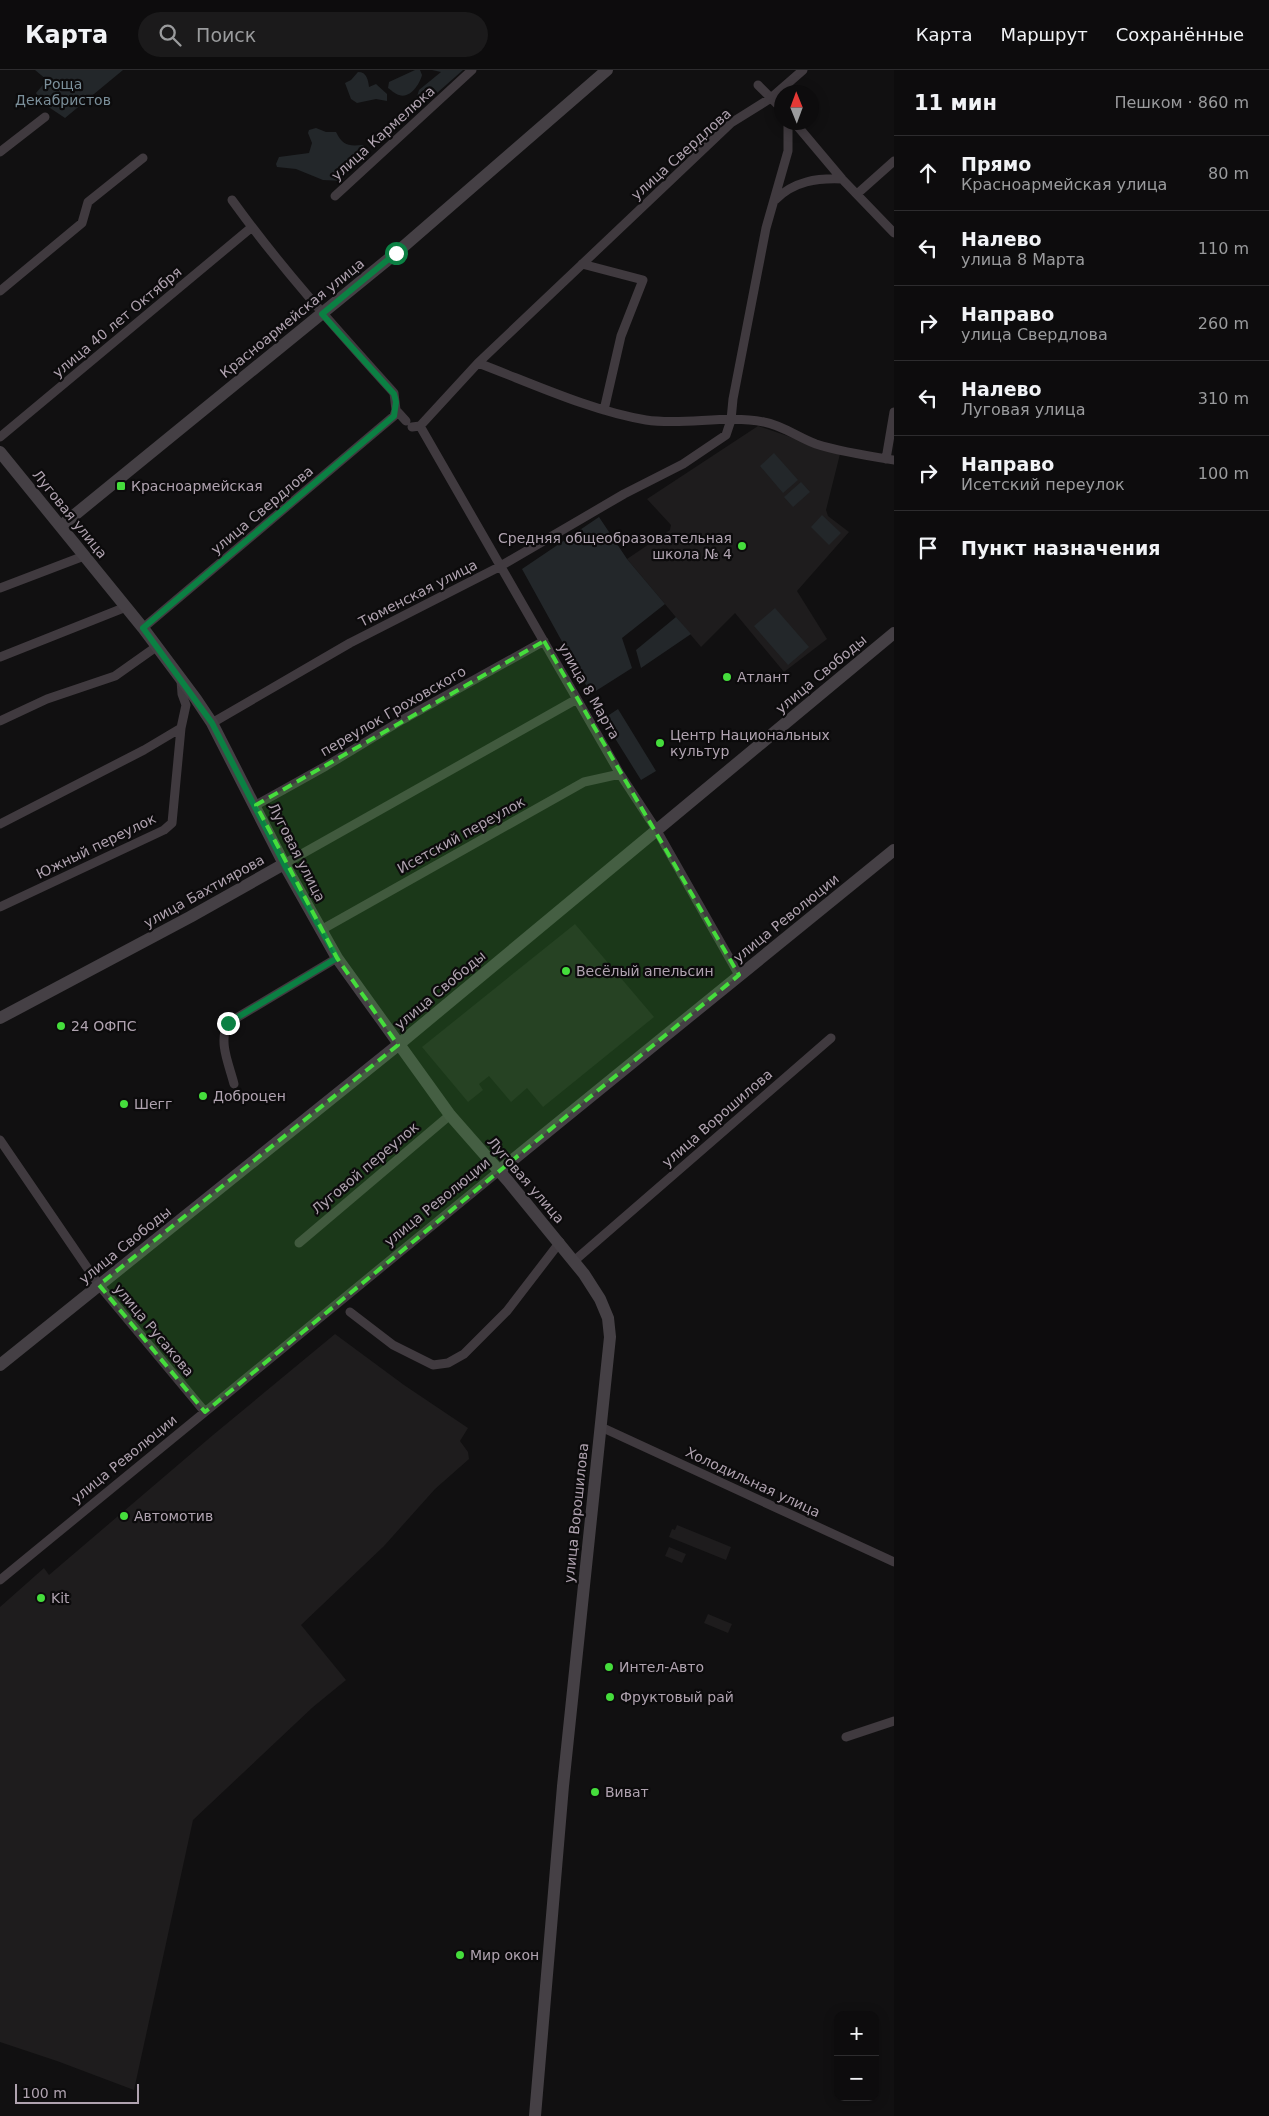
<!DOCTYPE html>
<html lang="ru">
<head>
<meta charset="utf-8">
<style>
  body { margin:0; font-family:"DejaVu Sans",sans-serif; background:#1b1a1b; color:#f1f3f6 }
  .controls { position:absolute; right:15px; bottom:15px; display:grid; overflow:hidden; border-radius:10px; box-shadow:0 2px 12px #0003 }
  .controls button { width:45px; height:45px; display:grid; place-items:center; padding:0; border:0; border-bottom:1px solid #2d2c2e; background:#0d0c0d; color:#f1f3f6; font:25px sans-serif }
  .compass { position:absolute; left:774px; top:15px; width:45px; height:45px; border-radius:50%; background:#0d0c0d; box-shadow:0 2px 12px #0003; rotate:359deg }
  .scale { position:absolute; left:15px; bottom:12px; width:124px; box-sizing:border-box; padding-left:5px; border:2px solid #b0a3b0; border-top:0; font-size:14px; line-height:18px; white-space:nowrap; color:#b0a3b0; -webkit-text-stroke:4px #0c0b0c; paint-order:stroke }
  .stop { position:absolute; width:15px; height:15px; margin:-11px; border:4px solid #0b8043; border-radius:50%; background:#fff }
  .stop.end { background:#0b8043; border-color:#fff; box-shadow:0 1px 5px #0008 }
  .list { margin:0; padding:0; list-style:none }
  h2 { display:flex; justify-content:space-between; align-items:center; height:65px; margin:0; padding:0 20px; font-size:21px }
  h2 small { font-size:16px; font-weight:400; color:#9a9b9d }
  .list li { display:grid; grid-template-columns:32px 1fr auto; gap:15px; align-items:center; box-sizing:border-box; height:75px; padding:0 20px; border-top:1px solid #2d2c2e }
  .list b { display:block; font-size:19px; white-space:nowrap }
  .list p { margin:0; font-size:16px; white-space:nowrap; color:#9a9b9d }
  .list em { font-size:16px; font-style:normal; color:#9a9b9d }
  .icon { flex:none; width:28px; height:28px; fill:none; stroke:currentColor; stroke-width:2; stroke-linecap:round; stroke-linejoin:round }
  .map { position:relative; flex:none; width:894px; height:2046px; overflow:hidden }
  header { display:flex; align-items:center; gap:30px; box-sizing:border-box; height:70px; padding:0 25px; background:#0d0c0d; border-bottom:1px solid #2d2c2e }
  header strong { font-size:24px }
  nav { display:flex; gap:28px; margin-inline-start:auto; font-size:18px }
  .search { width:350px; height:45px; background:#1b1a1b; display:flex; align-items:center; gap:12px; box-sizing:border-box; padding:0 18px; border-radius:28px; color:#9a9b9d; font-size:19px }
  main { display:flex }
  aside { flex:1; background:#0d0c0d }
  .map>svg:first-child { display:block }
  .built { fill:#1e1c1d }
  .green { fill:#23272a }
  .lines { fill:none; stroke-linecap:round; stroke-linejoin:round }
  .street { stroke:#403a3f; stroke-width:9 }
  .secondary { stroke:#454045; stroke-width:12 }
  .route { stroke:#0b8043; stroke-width:6 }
  .marked { fill:#45dd3c; fill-opacity:0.2; stroke:#45dd3c; stroke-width:4; stroke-dasharray:10 6; stroke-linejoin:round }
  .poi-dot { fill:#45dd3c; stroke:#0c0b0c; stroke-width:2 }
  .labels { text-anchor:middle; stroke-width:4.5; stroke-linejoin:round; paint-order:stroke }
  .park-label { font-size:14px; fill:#7b8f9a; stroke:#0c0b0c }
  .street-label { font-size:14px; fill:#b0a3b0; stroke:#0c0b0c }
  .poi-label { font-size:14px; fill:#b0a3b0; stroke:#0c0b0c; text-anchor:start }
</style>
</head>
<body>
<header>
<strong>Карта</strong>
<div class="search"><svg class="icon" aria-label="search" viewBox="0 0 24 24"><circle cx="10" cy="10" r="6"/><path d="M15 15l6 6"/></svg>Поиск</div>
<nav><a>Карта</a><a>Маршрут</a><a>Сохранённые</a></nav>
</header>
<main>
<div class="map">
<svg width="894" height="2046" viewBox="0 0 894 2046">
  <rect width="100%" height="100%" fill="#111011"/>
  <path class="built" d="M758,356L840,384L826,440L828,446L849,462L797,521L827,569L784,602L735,543L701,577L627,489L670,460L671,455L647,429Z
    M575,854L654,947L543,1037L527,1018L511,1032L489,1006L479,1014L483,1020L468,1032L422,977Z
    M335,1264L404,1315L468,1358L460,1371L468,1382L469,1389L435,1419L384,1476L301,1555L346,1610L313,1637L193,1750L134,2020L57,1991L0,1972V1537L44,1498L49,1505L213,1365Z
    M677,1455L731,1477L726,1490L669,1467L672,1459L675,1460Z
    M669,1477L686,1484L682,1493L665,1486Z
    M708,1544L732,1554L728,1563L704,1553Z"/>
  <path class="green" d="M35,0H123L65,48L41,32L36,23L47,10Z
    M415,0H420L422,5C420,13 411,29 399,25C395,24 391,20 388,18L389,12Z
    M432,0H463L420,38L416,30L419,20L441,2Z
    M358,2C367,2 368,10 369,17L376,14L387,24V31L376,29L357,33L351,29L345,13L351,10Z
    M316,58L326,62H336C343,76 348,76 363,75L366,78L361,87L341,98L343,111L323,110L296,99L277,97L276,94L279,87L309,83L312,73L308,63L309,60Z
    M774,383L798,410L783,423L760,396Z
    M801,412L810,422L793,437L784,427Z
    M822,445L841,463L829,475L811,457Z
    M599,447L627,489L665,534L622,568L632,598L591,624L522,499Z
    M775,538L809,577L788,595L754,556Z
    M676,547L691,564L641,598L636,580Z
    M618,639L656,701L641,710L603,649Z"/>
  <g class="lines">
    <path class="street" d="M758,15L782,39
      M794,52L842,109L894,163
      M0,82L45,47
      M857,124L894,91
      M335,126L472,0
      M232,130C281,198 338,261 394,323L396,340L406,351
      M775,130C794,111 817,108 842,109
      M582,194L643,210L621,266L604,340
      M0,221L82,153L88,132L143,88
      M478,293C531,313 591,341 646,350C685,356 725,344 764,352C782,355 799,368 816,374C841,382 868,386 894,390
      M420,356L478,293L731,53L771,28L803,0
      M412,357L420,356L620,704L656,759L739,905
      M0,367L252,157
      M886,389L894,342
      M0,518L84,486
      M143,558L394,346L396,340
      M0,587L126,537
      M0,651L47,629L115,606L156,577
      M212,653L350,573L499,497L624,424L683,394L726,365L731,350L733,329L766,158L788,81V52
      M256,735L326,696L402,650L544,571
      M0,754L144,680L181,658L186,635L182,624L181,610
      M284,794L577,629
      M0,837L164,760L172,753L181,658
      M321,860L584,712L620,704
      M234,1014C229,994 218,972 228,953L337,888
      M0,1070L99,1215L205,1342
      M299,1173L450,1045
      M574,1191L831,968
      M350,1242L393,1275L433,1295L448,1293L464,1284L507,1241L560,1172
      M601,1357L894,1492
      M0,1510L499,1101
      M846,1667L894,1651"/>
    <path class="secondary" d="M0,382L143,558L196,629L212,653L284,794L337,888L450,1045L508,1111L584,1204L600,1229L608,1248L610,1267L563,1716L535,2046
      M61,456L396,183L607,0
      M0,948L190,847L284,794
      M499,1101L894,780
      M0,1295L398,975L894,563"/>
  </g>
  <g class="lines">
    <path class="route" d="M228,953L337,888L284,794L212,653L143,558L394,346L396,332L394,324L322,244L396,183"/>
  </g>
  <path class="marked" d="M544,571L739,905L205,1342L99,1215L398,975L337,888L256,735Z"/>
  <g class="poi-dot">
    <rect x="116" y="411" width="10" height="10" rx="2.5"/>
    <circle cx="742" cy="476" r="5"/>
    <circle cx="727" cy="607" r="5"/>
    <circle cx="660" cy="673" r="5"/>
    <circle cx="566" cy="901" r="5"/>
    <circle cx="61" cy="956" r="5"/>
    <circle cx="203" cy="1026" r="5"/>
    <circle cx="124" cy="1034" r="5"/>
    <circle cx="124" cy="1446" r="5"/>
    <circle cx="41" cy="1528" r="5"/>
    <circle cx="609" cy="1597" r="5"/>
    <circle cx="610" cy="1627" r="5"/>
    <circle cx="595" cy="1722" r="5"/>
    <circle cx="460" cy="1885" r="5"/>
  </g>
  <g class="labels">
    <g class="park-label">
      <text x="63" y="19">Роща<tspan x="63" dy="16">Декабристов</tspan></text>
    </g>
    <g class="street-label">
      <text transform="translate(383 63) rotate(-42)" y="5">улица Кармелюка</text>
      <text transform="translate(681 84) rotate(-42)" y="5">улица Свердлова</text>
      <text transform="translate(292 248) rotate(-39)" y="5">Красноармейская улица</text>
      <text transform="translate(117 252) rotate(-40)" y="5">улица 40 лет Октября</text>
      <text transform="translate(262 440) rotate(-40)" y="5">улица Свердлова</text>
      <text transform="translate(70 444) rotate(51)" y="5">Луговая улица</text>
      <text transform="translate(418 523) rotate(-27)" y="5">Тюменская улица</text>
      <text transform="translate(821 604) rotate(-40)" y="5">улица Свободы</text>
      <text transform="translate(589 621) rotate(60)" y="5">улица 8 Марта</text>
      <text transform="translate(393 641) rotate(-30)" y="5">переулок Гроховского</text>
      <text transform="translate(461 765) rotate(-29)" y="5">Исетский переулок</text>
      <text transform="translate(96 776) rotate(-26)" y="5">Южный переулок</text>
      <text transform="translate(297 782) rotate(63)" y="5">Луговая улица</text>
      <text transform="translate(204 821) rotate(-29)" y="5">улица Бахтиярова</text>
      <text transform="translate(786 848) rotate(-39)" y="5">улица Революции</text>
      <text transform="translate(440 920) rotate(-40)" y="5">улица Свободы</text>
      <text transform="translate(717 1048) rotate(-41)" y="5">улица Ворошилова</text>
      <text transform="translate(365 1098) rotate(-40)" y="5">Луговой переулок</text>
      <text transform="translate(526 1110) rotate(49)" y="5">Луговая улица</text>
      <text transform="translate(437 1132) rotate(-39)" y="5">улица Революции</text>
      <text transform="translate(125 1175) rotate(-39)" y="5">улица Свободы</text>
      <text transform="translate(154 1260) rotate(50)" y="5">улица Русакова</text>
      <text transform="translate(124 1389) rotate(-39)" y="5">улица Революции</text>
      <text transform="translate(753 1412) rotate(25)" y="5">Холодильная улица</text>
      <text transform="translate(576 1443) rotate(-84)" y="5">улица Ворошилова</text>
    </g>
    <g class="poi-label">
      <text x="131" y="421">Красноармейская</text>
      <text x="732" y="473" text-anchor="end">Средняя общеобразовательная<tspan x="732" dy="16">школа № 4</tspan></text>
      <text x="737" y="612">Атлант</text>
      <text x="670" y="670">Центр Национальных<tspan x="670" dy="16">культур</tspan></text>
      <text x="576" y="906">Весёлый апельсин</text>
      <text x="71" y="961">24 ОФПС</text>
      <text x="213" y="1031">Доброцен</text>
      <text x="134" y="1039">Шегг</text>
      <text x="134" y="1451">Автомотив</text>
      <text x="51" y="1533">Kit</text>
      <text x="619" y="1602">Интел-Авто</text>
      <text x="620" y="1632">Фруктовый рай</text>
      <text x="605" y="1727">Виват</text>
      <text x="470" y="1890">Мир окон</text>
    </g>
  </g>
</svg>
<div class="controls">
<button>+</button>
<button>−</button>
</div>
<svg class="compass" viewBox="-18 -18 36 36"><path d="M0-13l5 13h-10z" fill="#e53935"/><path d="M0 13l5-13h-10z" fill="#9a9b9d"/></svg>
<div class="scale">100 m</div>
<div class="stop" style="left:396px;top:183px"></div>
<div class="stop end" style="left:228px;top:953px"></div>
</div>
<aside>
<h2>11 мин<small>Пешком · 860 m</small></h2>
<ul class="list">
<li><svg class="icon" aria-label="ahead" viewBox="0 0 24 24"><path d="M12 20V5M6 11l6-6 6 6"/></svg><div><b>Прямо</b><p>Красноармейская улица</p></div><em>80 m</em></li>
<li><svg class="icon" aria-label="left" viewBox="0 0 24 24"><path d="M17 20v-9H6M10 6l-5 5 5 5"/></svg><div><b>Налево</b><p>улица 8 Марта</p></div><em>110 m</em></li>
<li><svg class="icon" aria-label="right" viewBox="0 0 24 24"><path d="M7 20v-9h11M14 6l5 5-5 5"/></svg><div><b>Направо</b><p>улица Свердлова</p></div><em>260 m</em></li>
<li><svg class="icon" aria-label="left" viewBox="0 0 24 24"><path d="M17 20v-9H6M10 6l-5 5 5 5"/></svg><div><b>Налево</b><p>Луговая улица</p></div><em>310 m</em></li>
<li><svg class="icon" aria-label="right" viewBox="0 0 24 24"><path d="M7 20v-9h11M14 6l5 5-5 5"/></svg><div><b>Направо</b><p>Исетский переулок</p></div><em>100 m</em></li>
<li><svg class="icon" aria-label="arrive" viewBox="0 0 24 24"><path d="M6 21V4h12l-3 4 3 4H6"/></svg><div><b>Пункт назначения</b></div></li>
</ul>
</aside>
</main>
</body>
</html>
